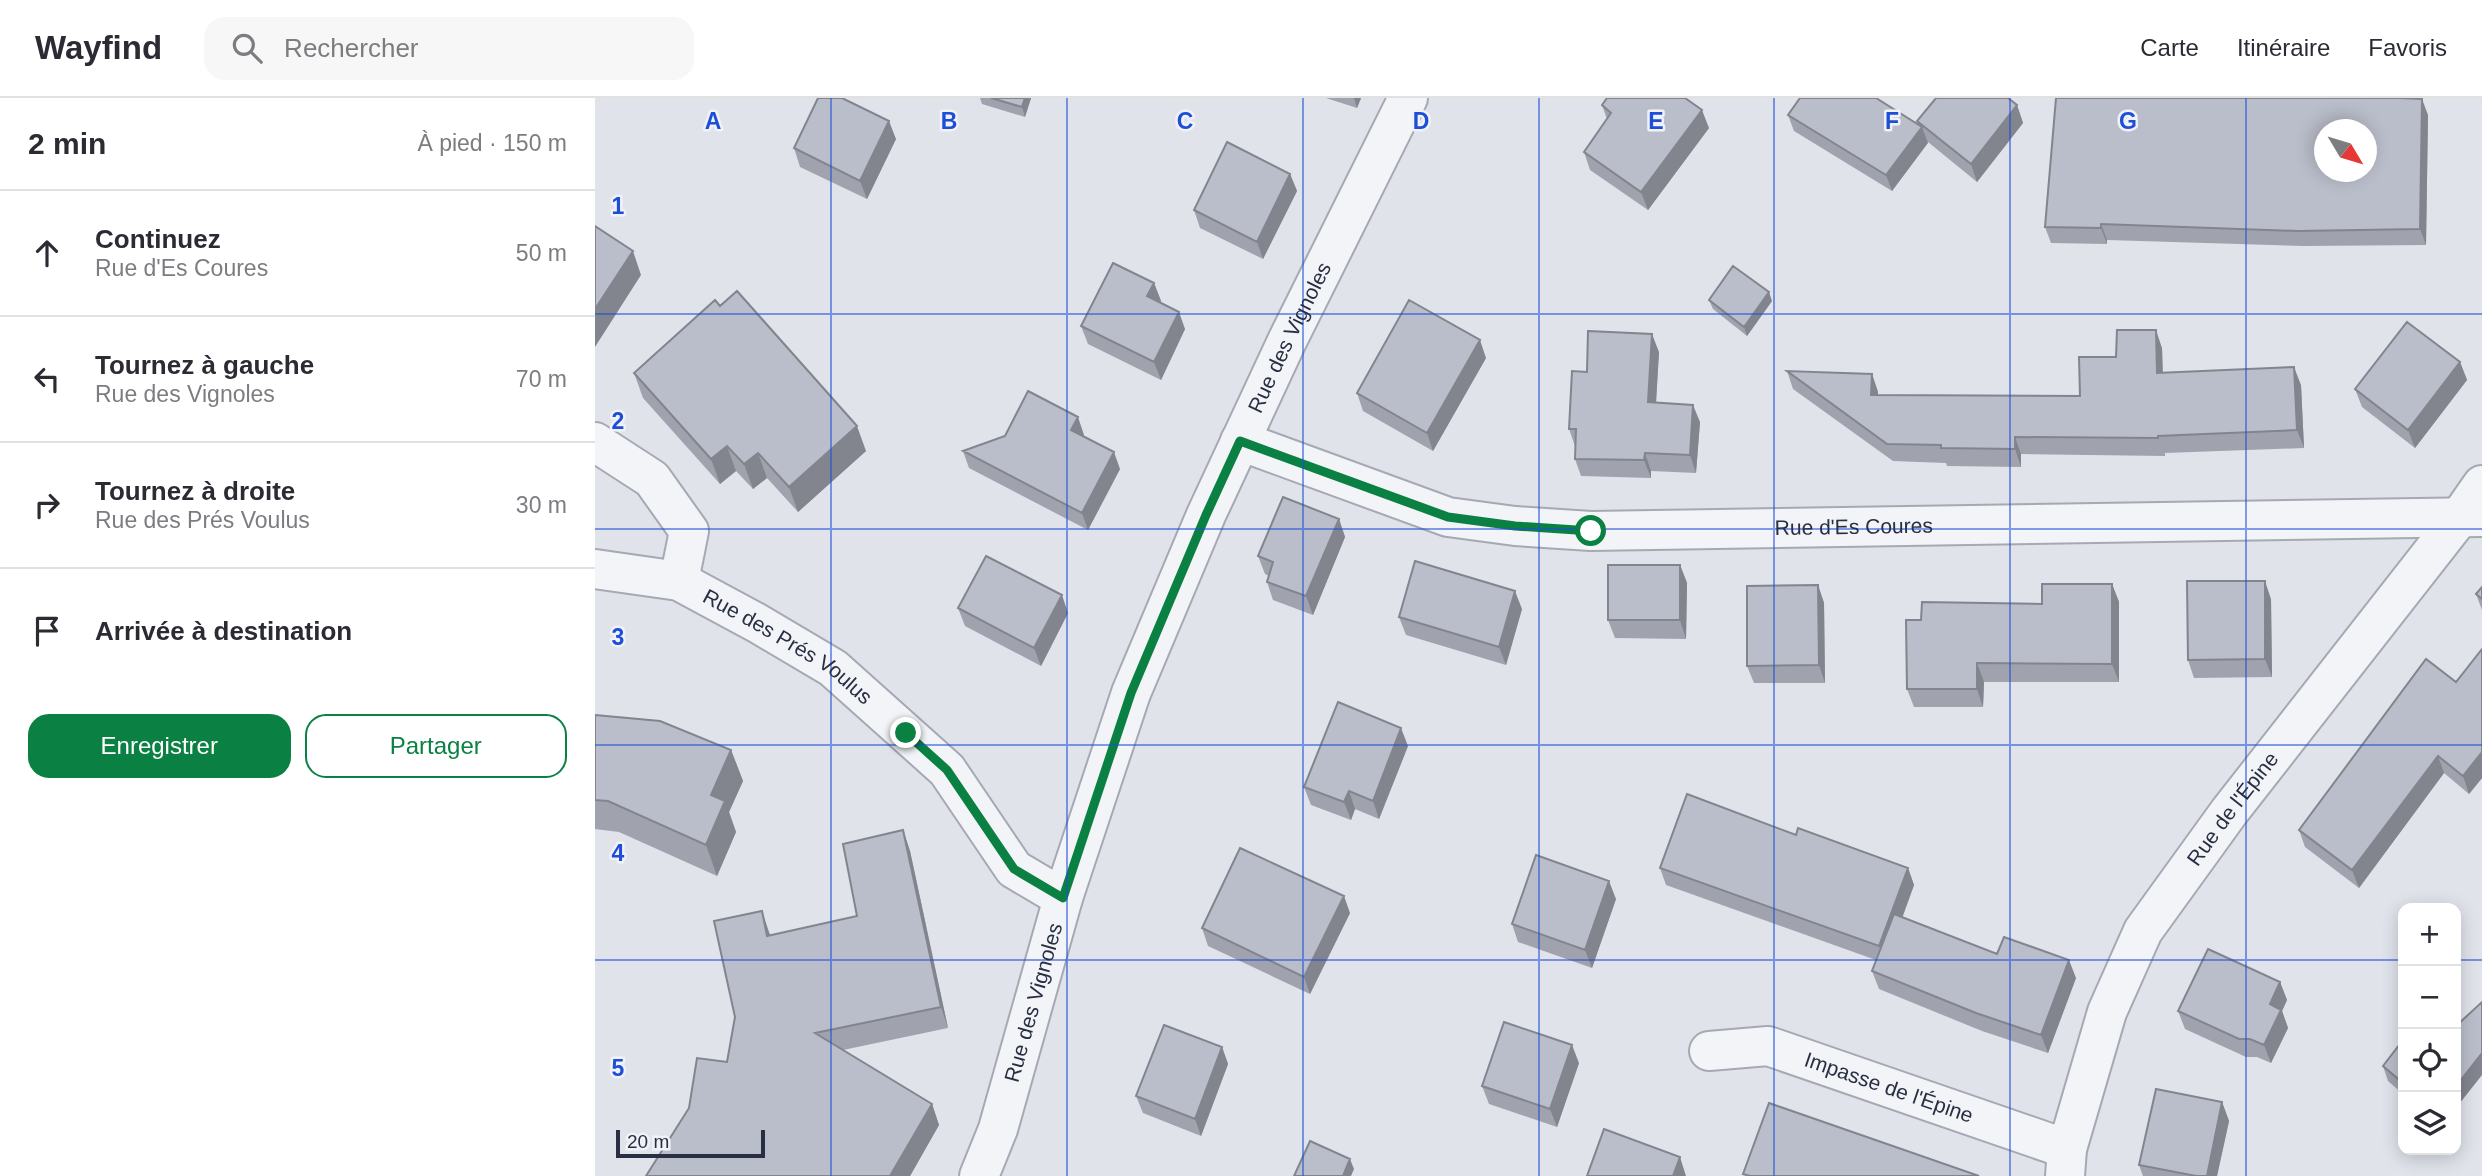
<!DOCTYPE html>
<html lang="fr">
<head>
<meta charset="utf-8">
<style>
  body { margin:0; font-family:Arial,sans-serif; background:#f7f7f7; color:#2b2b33 }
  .controls { position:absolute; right:21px; bottom:21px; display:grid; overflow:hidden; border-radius:14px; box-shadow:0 4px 18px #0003 }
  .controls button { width:63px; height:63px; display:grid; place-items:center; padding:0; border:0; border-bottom:2px solid #e1e1e2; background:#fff; color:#2b2b33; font:35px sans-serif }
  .compass { position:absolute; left:1719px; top:21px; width:63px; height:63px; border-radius:50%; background:#fff; box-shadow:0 4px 18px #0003; rotate:128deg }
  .scale { position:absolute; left:21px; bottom:18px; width:149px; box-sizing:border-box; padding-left:7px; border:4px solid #282f42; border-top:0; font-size:19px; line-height:24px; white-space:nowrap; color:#282f42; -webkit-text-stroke:5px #f0f2f7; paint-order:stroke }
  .stop { position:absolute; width:21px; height:21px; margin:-16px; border:5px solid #0b8043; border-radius:50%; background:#fff }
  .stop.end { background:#0b8043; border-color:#fff; box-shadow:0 2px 7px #0008 }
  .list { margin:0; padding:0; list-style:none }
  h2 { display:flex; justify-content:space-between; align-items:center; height:91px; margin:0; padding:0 28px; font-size:30px }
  h2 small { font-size:23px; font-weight:400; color:#7c7c81 }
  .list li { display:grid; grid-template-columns:46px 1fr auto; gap:21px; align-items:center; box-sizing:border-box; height:126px; padding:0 28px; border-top:2px solid #e1e1e2 }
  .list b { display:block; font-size:26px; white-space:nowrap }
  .list p { margin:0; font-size:23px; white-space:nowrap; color:#7c7c81 }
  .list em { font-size:23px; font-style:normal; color:#7c7c81 }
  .actions { display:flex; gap:14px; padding:21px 28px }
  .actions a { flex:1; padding:16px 0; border:2px solid #0b8043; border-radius:21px; text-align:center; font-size:24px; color:#0b8043 }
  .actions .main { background:#0b8043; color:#fff }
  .icon { flex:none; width:38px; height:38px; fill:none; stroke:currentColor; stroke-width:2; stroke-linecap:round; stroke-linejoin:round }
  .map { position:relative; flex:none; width:1887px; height:1078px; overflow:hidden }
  header { display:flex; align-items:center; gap:42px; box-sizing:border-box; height:98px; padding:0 35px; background:#fff; border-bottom:2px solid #e1e1e2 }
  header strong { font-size:33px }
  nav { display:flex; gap:38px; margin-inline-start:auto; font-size:24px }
  .search { width:490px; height:63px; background:#f7f7f7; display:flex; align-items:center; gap:18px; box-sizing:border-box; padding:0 24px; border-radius:21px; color:#7c7c81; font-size:26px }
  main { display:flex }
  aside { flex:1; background:#fff }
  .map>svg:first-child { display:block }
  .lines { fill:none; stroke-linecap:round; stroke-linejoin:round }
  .street-casing { stroke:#a5a9b4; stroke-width:42 }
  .street { stroke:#f3f4f8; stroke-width:38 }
  .wall { fill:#a0a3ae }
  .shaded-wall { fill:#82858d }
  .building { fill:#babeca; stroke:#82858d; stroke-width:2; fill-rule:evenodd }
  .route { stroke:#0b8043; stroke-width:9 }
  .grid { fill:none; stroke:#1d4ed8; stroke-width:2; stroke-opacity:0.55 }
  .labels { text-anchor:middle; stroke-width:5; stroke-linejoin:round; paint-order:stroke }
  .street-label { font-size:21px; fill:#282f42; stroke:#f0f2f7 }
  .grid-label { font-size:23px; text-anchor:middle; font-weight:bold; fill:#1d4ed8; stroke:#f0f2f7; stroke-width:5; stroke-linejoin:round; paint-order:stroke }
</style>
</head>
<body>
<header>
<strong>Wayfind</strong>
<div class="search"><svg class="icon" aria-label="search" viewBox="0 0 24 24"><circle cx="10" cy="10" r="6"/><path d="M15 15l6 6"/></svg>Rechercher</div>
<nav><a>Carte</a><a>Itinéraire</a><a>Favoris</a></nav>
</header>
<main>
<aside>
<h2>2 min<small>À pied · 150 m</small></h2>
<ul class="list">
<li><svg class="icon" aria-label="ahead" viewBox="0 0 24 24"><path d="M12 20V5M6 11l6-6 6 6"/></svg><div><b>Continuez</b><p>Rue d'Es Coures</p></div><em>50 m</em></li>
<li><svg class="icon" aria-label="left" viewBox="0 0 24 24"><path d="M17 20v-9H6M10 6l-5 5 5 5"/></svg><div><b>Tournez à gauche</b><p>Rue des Vignoles</p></div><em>70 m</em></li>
<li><svg class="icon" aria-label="right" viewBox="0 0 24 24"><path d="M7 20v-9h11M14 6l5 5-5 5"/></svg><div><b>Tournez à droite</b><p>Rue des Prés Voulus</p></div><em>30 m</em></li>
<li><svg class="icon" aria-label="arrive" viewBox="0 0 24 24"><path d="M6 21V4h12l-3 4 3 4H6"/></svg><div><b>Arrivée à destination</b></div></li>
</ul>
<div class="actions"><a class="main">Enregistrer</a><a>Partager</a></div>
</aside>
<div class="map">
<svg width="1887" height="1078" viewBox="0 0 1887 1078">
  <rect width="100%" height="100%" fill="#e0e3ea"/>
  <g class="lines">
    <defs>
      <g id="street">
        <path id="s1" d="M645,343L853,419L920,428L996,433L1887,419"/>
        <path d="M0,344L57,381L94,433L84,483"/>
        <path id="s2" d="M0,471L84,483L162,525L238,570L352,672L419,771L468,800"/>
        <path id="s3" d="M1114,953L1173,948L1472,1051"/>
        <path id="s4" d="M384,1078L403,1031L468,800L536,595L611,417L692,243L813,0"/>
        <path id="s5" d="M1470,1078L1472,1051L1512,914L1548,833L1634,714L1864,420L1887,387"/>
      </g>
    </defs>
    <use href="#street" class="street-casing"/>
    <use href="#street" class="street"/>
  </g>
  <path class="wall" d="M385,0H436L430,19L387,6Z
    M731,0H766L762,10Z
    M1461,0H1811L1833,17L1831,147L1708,148L1512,142V146L1456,145L1450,129Z
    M1007,7L1114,30L1053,112L995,72L989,54L1012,21Z
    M1422,7L1428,25L1382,84L1333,44L1297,93L1199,33L1193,17L1324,26L1322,23Z
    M301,41L272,101L205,69L199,50Z
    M695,76L702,93L668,161L605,130L599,112Z
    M559,185L566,203L565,204L590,231L566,282L493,246L486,228Z
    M1114,202L1177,203L1152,238L1118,211Z
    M1567,250L1568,275L1706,287L1709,350L1570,355V358L1426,356V369L1352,368L1351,365L1298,363L1198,291L1192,273L1277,276L1283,294V297L1485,298L1521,259Z
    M1064,254L1061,304L1105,324L1101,375L1056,373V380L986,378L980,361V348L974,331L992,274Z
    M891,260L838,353L768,313L762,295Z
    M1865,264L1872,282L1820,350L1767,309L1760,291Z
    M39,275L271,353L203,414L172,380L158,391L141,373L125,386L48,300Z
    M489,337L488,338L525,371L493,432L374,370L368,353Z
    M744,421L750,439L718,517L678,502L672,484L674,478L670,476L663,458Z
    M1085,467L1092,485L1091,541L1020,540L1013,522Z
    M1517,486L1524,504V584H1389L1388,609H1319L1312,591L1447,506Z
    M1223,487L1229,505L1230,585H1159L1152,568Z
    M1887,489V512L1881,496Z
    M1676,501L1677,579L1599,580L1593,562Z
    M363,510L473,515L446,568L370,528Z
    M927,511L911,567L811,537L804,519Z
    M1887,551V680L1874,696L1849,675L1764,790L1710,749L1704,732L1861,584Z
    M0,617L136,652L148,683L134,714L141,734L122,778L24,734L0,731Z
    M813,648L784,721L760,711L756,722L716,707L709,689Z
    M308,732L315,753L353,930L248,952L337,1006L344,1027L315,1078H51L132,964L174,834L175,837L262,818Z
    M1201,737L1313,770L1319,787L1307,819L1402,856L1481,880L1453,955L1387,933L1284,891L1277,873L1281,862L1071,787L1065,770Z
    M1021,801L997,870L923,844L917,826Z
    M755,815L715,896L613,848L607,830Z
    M1685,884L1692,902L1687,913L1693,930L1676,965L1662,959H1651L1590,931L1583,913Z
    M1808,942V996L1793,983L1788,968Z
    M627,949L633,966L606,1038L548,1015L541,998Z
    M984,965L962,1029L894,1006L887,988Z
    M1627,1004L1634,1023L1622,1078H1548L1544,1067Z"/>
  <path class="shaded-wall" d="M430,0H436L430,19L427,9Z
    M759,0H766L762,10Z
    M1827,1L1833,17L1831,147L1825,131Z
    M1422,7L1428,25L1382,84L1376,66Z
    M1107,12L1114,30L1053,112L1046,94Z
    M294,23L301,41L272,101L265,83Z
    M1327,29L1333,45L1297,93L1291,77Z
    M695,76L702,93L668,161L662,144Z
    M1506,126L1512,142V146L1506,130Z
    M38,153L46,177L0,249V211Z
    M559,185L566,203L559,216L552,198Z
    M1174,194L1177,203L1152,238L1149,229Z
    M584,214L590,231L566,282L559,264Z
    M1561,232L1567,250L1568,293L1562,275Z
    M1057,236L1064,254L1060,322L1053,304Z
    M885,242L891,260L838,353L832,335Z
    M1865,264L1872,282L1820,350L1813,332Z
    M1699,269L1706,287L1709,350L1702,332Z
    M1277,276L1283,294V315L1276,297Z
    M1098,307L1105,324L1101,375L1095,357Z
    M483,319L489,337L482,350L476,332Z
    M262,328L271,353L203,414L194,389Z
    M1420,339L1426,356V369L1420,351Z
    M132,348L141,373L125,386L116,361Z
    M519,354L525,371L493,432L487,415Z
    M163,355L172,380L158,391L149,366Z
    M1050,355L1056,373V380L1049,362Z
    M744,421L750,439L718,517L711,498Z
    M1085,467L1092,485L1091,541L1085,522Z
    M1670,483L1676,501L1677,579L1670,561Z
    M1517,486L1524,504V584L1517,566Z
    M1223,487L1229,505L1230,585L1224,567Z
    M920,493L927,511L911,567L904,549Z
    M467,497L473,515L446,568L439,550Z
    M1382,565L1389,584L1388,609L1382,591Z
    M806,630L813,648L784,721L778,703Z
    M136,652L148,683L134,714L141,734L122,778L111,747L116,697Z
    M1887,654V680L1874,696L1868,678Z
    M1843,658L1849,675L1764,790L1757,772Z
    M754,693L760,711L756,722L749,704Z
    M308,732L315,753L353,930L346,909Z
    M1313,770L1319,787L1291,865L1284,848Z
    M1014,783L1021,801L997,870L990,852Z
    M749,798L755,815L715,896L709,879Z
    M167,813L174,834L180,858L172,838Z
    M1474,862L1481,880L1453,955L1446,937Z
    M1685,884L1692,902L1687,913L1693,930L1676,965L1669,947L1675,906Z
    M977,947L984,965L962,1029L955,1011Z
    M627,949L633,966L606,1038L600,1021Z
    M1887,955V977L1861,1010V988Z
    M1627,1004L1634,1023L1622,1078H1612Z
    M337,1006L344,1027L315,1078H295Z
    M1085,1059L1091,1078H1078Z
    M755,1061L759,1071L756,1078H748Z"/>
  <path class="building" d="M223,0H247L294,23L265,83L199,50Z
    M396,0H430L427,9Z
    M1012,0H1090L1107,12L1046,94L989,54L1016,15L1007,7Z
    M1205,0H1281L1327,29L1291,77L1193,17Z
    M1341,0H1413L1422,7L1376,66L1322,23Z
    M1461,0H1805L1827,1L1825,131L1703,133L1506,126V130L1450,129ZM1730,32H1772V74H1730Z
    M632,44L695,76L662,144L599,112Z
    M0,128L38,153L0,211Z
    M518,165L559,185L552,198L584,214L559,264L486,228Z
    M1138,168L1174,194L1149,229L1114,202Z
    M142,193L262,328L194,389L163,355L149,366L132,348L116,361L39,275L120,202L125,208Z
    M814,202L885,242L832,335L762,295Z
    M1812,224L1865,264L1813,332L1760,291Z
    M1522,232H1561L1562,275L1699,269L1702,332L1563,338V340L1420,339V351L1346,350V347L1292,346L1192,273L1277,276L1276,297L1485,298L1484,259H1521Z
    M993,233L1057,236L1053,304L1098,307L1095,357L1050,355L1049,362L980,361L981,331H974L977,273L992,274Z
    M433,293L483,319L476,332L519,354L487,415L368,353L410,338Z
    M688,399L744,421L711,498L672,484L678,464L663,458Z
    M391,458L467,497L439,550L363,510Z
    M820,463L920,493L904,549L804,519Z
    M1013,467H1085V522H1013Z
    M1592,483H1670V561L1593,562Z
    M1447,486H1517V566L1382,565V591H1312L1311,522H1326L1327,504L1447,506Z
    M1223,487L1224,567L1152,568V488Z
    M1887,489V501L1881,496Z
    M1887,551V654L1868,678L1843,658L1757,772L1704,732L1831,561L1861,584Z
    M743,604L806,630L778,703L754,693L749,704L709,689Z
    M0,617L65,623L136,652L116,697L130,703L111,747L13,703L0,702Z
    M1092,696L1201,737L1203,730L1313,770L1284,848L1065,770Z
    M308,732L346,909L220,935L337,1006L295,1078H51L94,1010L102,960L132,964L140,919L119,823L167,813L172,838L262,818L248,746Z
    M645,750L749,798L709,879L607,830Z
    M941,757L1014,783L990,852L917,826Z
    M1299,816L1402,856L1409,839L1474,862L1446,937L1381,915L1277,873Z
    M1613,851L1685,884L1675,906L1686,912L1669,947L1655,941H1644L1583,913Z
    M1887,904V955L1861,988V928Z
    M909,924L977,947L955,1011L887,988Z
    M569,927L627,949L600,1021L541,998Z
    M1808,942V985L1788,968Z
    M1561,991L1627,1004L1612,1078H1601L1544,1067Z
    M1174,1005L1384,1078H1155L1148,1076Z
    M1009,1031L1085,1059L1078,1078H992Z
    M715,1043L755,1061L748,1078H699Z"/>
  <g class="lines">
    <path class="route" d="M311,635L352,672L419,771L468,800L536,595L611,417L645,343L853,419L920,428L996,433"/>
  </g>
  <path class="grid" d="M236,0V1078M472,0V1078M708,0V1078M944,0V1078M1179,0V1078M1415,0V1078M1651,0V1078M0,216H1887M0,431H1887M0,647H1887M0,862H1808M1861,862H1887"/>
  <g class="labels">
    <g class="street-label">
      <text dy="7" stroke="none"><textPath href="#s4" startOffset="896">Rue des Vignoles</textPath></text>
      <text dy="7" stroke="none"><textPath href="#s1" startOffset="628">Rue d'Es Coures</textPath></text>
      <text dy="7" stroke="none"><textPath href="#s2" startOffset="212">Rue des Prés Voulus</textPath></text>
      <text dy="7" stroke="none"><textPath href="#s5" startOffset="410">Rue de l'Épine</textPath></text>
      <text dy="7" stroke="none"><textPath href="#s4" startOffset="182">Rue des Vignoles</textPath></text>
      <text dy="7" stroke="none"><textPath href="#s3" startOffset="187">Impasse de l'Épine</textPath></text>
    </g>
  </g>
  <g class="grid-label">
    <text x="118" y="31">A</text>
    <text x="354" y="31">B</text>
    <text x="590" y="31">C</text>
    <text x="826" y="31">D</text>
    <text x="1061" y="31">E</text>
    <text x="1297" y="31">F</text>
    <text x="1533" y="31">G</text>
    <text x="23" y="116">1</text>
    <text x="23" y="331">2</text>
    <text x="23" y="547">3</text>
    <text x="23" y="763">4</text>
    <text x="23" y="978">5</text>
  </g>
</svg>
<div class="controls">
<button>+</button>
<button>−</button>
<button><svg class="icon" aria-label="locate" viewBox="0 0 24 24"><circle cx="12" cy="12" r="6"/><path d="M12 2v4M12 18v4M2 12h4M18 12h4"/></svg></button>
<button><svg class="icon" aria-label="layers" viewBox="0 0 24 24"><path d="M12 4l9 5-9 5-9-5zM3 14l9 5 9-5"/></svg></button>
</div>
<svg class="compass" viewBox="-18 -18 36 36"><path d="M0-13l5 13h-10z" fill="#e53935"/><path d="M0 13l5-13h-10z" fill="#7c7c81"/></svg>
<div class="scale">20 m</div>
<div class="stop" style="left:996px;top:433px"></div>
<div class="stop end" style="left:311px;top:635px"></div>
</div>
</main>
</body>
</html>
